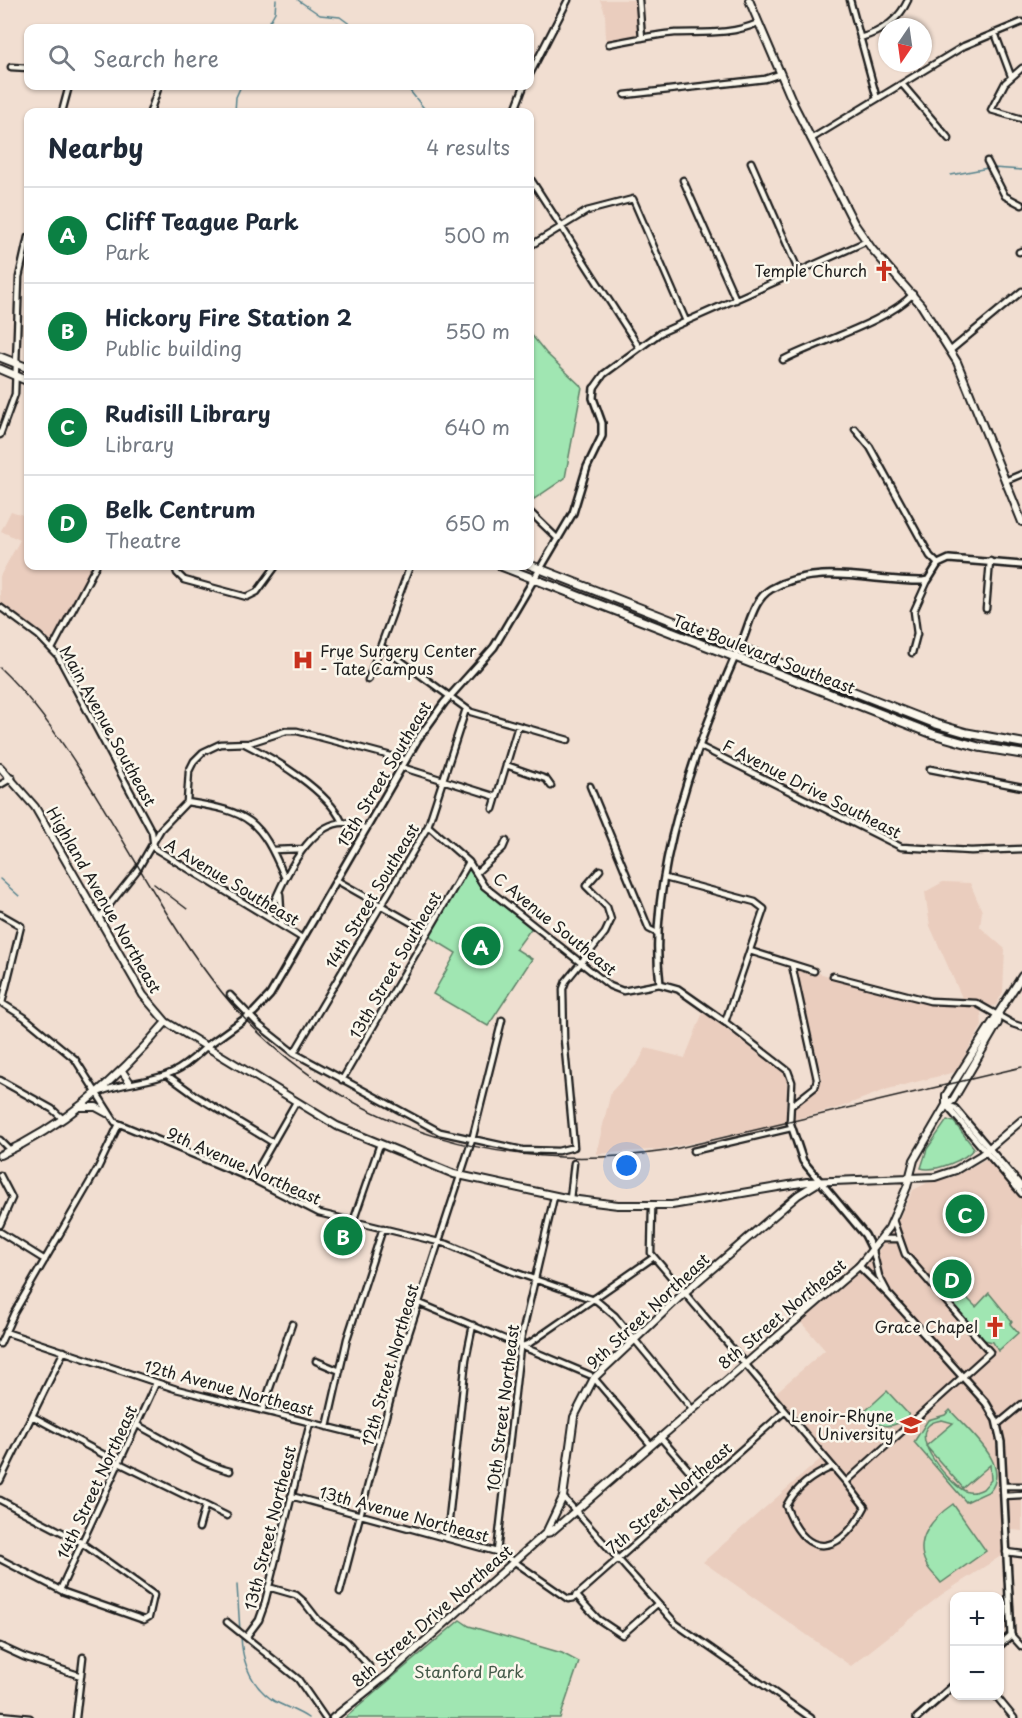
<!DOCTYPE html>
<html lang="en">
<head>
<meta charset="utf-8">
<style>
  body { margin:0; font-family:"Playpen Sans",sans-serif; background:#f2f2f3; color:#1f2937 }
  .controls { position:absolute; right:18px; bottom:18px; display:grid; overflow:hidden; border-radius:12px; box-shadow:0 2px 4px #0004 }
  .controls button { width:54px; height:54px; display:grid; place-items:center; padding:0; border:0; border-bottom:2px solid #e0e1e3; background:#fff; color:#1f2937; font:30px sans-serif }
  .compass { position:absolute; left:878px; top:18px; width:54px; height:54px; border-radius:50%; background:#fff; box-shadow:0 2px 4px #0004; rotate:193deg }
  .you { position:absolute; left:627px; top:1166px; width:21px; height:21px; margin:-15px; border:4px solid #fff; border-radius:50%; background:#1a73e8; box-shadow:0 0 0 9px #1a73e833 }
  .badge { display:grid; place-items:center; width:39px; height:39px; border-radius:50%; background:#0b8043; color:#fff; font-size:20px; font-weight:700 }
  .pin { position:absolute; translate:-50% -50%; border:3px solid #fff; box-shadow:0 2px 6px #0006 }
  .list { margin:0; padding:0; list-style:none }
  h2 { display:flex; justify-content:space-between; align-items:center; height:78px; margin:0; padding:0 24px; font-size:26px }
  h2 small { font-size:20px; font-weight:400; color:#747a83 }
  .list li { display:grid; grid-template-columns:39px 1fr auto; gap:18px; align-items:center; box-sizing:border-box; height:96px; padding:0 24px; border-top:2px solid #e0e1e3 }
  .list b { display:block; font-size:22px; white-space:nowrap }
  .list p { margin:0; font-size:20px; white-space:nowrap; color:#747a83 }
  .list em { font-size:20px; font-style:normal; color:#747a83 }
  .icon { flex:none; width:33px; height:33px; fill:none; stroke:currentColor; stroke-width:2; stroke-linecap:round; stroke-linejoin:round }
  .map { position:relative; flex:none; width:1022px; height:1718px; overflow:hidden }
  .search { position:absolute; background:#fff; box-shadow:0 2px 4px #0004; left:24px; top:24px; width:510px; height:66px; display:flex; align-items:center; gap:15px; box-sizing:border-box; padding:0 21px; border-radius:12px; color:#747a83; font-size:22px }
  .panel { position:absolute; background:#fff; box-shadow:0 2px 4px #0004; left:24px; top:108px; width:510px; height:462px; border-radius:12px }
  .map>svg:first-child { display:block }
  .built { fill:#eacdbe }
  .green { fill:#a0e6b2; stroke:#5e8167; stroke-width:1.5; fill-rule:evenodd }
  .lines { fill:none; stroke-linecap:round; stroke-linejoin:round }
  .stream { stroke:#54828c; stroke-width:1.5 }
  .minor-casing { stroke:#1c1c1c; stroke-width:9 }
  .tertiary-casing { stroke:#1c1c1c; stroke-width:10 }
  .secondary-casing { stroke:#1c1c1c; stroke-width:10 }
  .primary-casing { stroke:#1c1c1c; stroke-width:11 }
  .minor { stroke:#fbf7ec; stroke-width:4.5 }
  .tertiary { stroke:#fbf7ec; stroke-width:5 }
  .secondary { stroke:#fbf7ec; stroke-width:6 }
  .primary { stroke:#fbf7ec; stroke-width:7 }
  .rail { stroke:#1c1c1c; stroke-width:1.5 }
  .labels { text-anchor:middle; stroke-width:5; stroke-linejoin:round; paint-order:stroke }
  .poi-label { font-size:16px; fill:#1c1c1c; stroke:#fbf7ec; text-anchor:end }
  .street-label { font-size:16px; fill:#1c1c1c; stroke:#fbf7ec }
  .park-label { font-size:16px; fill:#445949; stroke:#fbf7ec }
</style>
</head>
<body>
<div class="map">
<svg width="1022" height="1718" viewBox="0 0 1022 1718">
  <rect width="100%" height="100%" fill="#f1ded1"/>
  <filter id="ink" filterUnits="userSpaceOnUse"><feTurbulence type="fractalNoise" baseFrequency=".0167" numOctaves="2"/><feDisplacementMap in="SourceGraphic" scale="12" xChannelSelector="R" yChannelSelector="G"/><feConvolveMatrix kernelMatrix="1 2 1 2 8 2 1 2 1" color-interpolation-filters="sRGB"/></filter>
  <g filter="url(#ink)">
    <path class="built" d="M600,0H637V36L606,42L605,13Z
      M11,511L28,517V566H93L51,642L0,605V576L20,540L1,531Z
      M943,882L970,883L982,911L980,927L1005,949L1003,992L996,1005L981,1011L982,1026L955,1072L888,1089L838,1108L792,1120L796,1100L822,1078L796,967L933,1004L962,1005L963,1000L930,926L925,892Z
      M703,1012L787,1075L786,1123L663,1149L596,1154L611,1092L638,1063L646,1048L685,1058Z
      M988,1158L1022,1198V1531L1003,1529L1004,1554L941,1595L851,1666L703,1562L825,1455L773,1395L825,1350L799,1320L877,1253L896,1225L913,1190L927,1183L953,1177Z"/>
    <path class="green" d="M530,333L546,353L582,387L565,478L534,499L530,489Z
      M471,867L477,882L533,926L516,949L532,959L488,1026L433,994L456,953L428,936L468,868Z
      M947,1120L954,1122L974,1148C966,1160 935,1172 921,1168L927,1149Z
      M989,1293L1012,1321L1010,1324L1018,1333L998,1351L993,1342L984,1340L952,1303L963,1294L976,1307Z
      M887,1391L909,1415C895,1430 877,1429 863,1413Z
      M950,1410C967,1430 1012,1464 990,1491L966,1502L914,1442L928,1420L945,1415ZM942,1420L953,1423L926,1446L963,1488L990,1465L991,1480L983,1489C977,1492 971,1494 965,1491C948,1483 898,1426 942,1420Z
      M953,1504L986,1551L941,1583C937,1577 929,1571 926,1564C913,1539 934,1517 953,1504Z
      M460,1620L469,1626L562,1653L579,1662L560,1718H345Z"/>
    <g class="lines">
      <path class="stream" d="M298,0L320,15L340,17L355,28
        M266,28L275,12L276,0
        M406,86L427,112
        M235,112L236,97L241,86
        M993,168L1022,170
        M951,175L988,168
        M0,879L19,896
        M237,1585L240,1631
        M241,1636C242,1661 251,1686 274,1701C285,1707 298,1711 308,1718"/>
      <defs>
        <path id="minor" d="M639,0L642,38
          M850,0L877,99
          M995,33L1011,76
          M860,38C881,32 899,20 908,0
          M609,44C631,40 653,35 675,33C703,32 731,35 758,23
          M11,67L28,68
          M1022,68L1005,83L991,110L1022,119
          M530,74L568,0
          M902,84L949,139
          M625,95L765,79L780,74
          M515,110L524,86
          M62,112L69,86
          M150,112L159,86
          M811,139L964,46L1022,22
          M987,161L1005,196L1022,205
          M751,162L799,272
          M530,178L639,347
          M683,180L736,300
          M530,246L587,211L633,199L686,321
          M1019,252L1022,251
          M951,350L1022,291
          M783,360C819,341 886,323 913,294
          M594,388L604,374L660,333L865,242
          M855,429L870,447L930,556L938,564
          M0,435L15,394L19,277L28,237
          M1005,481L1022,474
          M530,512L558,539
          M175,566L177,573L184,580L247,597L257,592L276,566
          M0,607L39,636L58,656L152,832L154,848L302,938
          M986,609L990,561
          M382,647L471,712L568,740
          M52,649L96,566
          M912,653L917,634L914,611L928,580
          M368,680L410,566
          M245,744C275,759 328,791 342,822
          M701,747L901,847L971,851L1022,849
          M506,765L546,779L551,786
          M401,767L497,797
          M930,769L1022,787
          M0,785L12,778
          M590,786L649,929L657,933
          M187,802C250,812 260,819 285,878
          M493,809L518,726
          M428,826L469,862L484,886L610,986L623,991L660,984
          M273,850L303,849
          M476,873L503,848L506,841
          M665,878L755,902L764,909L725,1022L788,1071L792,1082L790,1122
          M336,880L426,931
          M280,894L282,926
          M0,914L21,926L2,1003
          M268,916C283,882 315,799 366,829
          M99,918L138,869L161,829L187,802L189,771L194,761L203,752L220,744L249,743L286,731H297L406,760
          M750,951L814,971
          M833,976L930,1001L976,1003L1013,1024L1022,1027
          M230,995L260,1026L294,1053L440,1132L522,1150L558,1151L574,1147L564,1039L563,989L566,981L605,933L611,920L607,907L586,886L600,870
          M0,1002L24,1017L75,1059L115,1122L252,1179L319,1213L447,1244L514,1272L597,1301L615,1316L692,1409
          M294,1053L428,826L466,709
          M167,1075L196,1096L272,1142
          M0,1080L52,1109L62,1118
          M342,1080L469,862
          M100,1092C123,1082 150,1083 173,1072C186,1066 196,1056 207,1046
          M946,1105L1022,1194
          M946,1105L955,1108L1022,1187
          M791,1106L815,1087L817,1079L792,965
          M0,1140L10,1150
          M693,1151L791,1128
          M0,1175L12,1198L0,1225
          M252,1179L296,1102
          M570,1199L574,1163
          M652,1206L651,1253L654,1257L845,1481L865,1507C840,1554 807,1562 786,1506C796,1487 812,1476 832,1467
          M353,1222L380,1144
          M0,1232L45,1260
          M882,1239H898
          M873,1251L879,1276L887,1291
          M419,1303L590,1375
          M5,1332L176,1389L380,1440
          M0,1344L14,1313L98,1168L119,1124
          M520,1347L530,1343L654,1257
          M316,1361L340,1371
          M594,1378L651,1445
          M262,1411L292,1324
          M32,1416L123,1465L227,1516
          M998,1424L1022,1404
          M137,1425C168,1440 195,1462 230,1471
          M327,1427L347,1339L383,1228
          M660,1437L702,1485
          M0,1481L64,1351
          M846,1482L990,1352L905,1254L893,1220
          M1004,1486H1022
          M291,1496L497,1552L515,1562L568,1599L574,1598L784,1412
          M1004,1496L1022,1495
          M563,1497L676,1624L811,1718
          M0,1500L79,1541L154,1595L149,1617L144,1620L64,1592L0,1559
          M199,1528L205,1506
          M447,1538L466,1359L473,1325
          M497,1552L521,1339L554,1197
          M1006,1552L1022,1554
          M268,1587L296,1595L304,1602L318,1620L347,1642L369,1666
          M60,1590L156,1383
          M340,1592L403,1351L472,1140L502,1020
          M576,1595L598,1619L622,1635L657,1604
          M227,1622L298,1679L325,1718
          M1011,1635L1022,1647
          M247,1636L259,1620L264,1606L310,1423
          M0,1646L24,1657L81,1676
          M996,1696L1014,1718
          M0,1715L30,1718
          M76,1718L83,1657"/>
        <path id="tertiary" d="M725,1022L678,989L660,984C646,877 699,736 743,639C750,622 754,599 771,589C818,562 873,582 923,581L928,580L938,564L949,559L1022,565
          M207,1046L254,1012L270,995L418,739L444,703L494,647L573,513L587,467L602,436V423L593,398L594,388
          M790,1122L803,1161L865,1235L873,1251
          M859,1266L890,1296L986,1403L996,1420L1001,1442L1011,1635L1000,1645
          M917,1718L954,1685"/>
        <path id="secondary" d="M749,0L794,105L854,223L872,249L921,305L957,362L1022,522
          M0,767L35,807L143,995L166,1022L337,1126L454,1174L570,1199L618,1205H672L807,1182L935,1177L956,1170L981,1155L1022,1120
          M122,1071L129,1081
          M946,1105L953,1100L998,1023L999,1015
          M81,1107H96L107,1113
          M0,1155C66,1125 120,1077 166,1022
          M546,1533L563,1497L574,1417L594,1378L684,1293L798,1195L819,1182
          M333,1718L387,1675L546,1533L551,1532L859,1266L889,1228L907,1187L914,1160L946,1105V1095L1022,976"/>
        <path id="primary" d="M0,357L28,368
          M0,369L28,381
          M530,565L936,724L967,733L1022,743
          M501,566L933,734L979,747L1022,754"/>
      </defs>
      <use href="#minor" class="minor-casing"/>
      <use href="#tertiary" class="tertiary-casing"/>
      <use href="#secondary" class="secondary-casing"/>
      <use href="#primary" class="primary-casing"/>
      <use href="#minor" class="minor"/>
      <use href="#tertiary" class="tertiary"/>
      <use href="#secondary" class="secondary"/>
      <use href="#primary" class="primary"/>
      <path class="rail" d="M0,668C63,728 112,825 158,899C183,941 210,981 243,1017C355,1135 509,1174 666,1151L1022,1067
        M154,884L187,909"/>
    </g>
  </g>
  <defs>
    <symbol id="church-bare" viewBox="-9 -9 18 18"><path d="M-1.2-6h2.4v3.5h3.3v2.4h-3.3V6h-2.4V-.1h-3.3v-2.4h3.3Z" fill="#c8321e" stroke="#fbf7ec" stroke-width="2.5" paint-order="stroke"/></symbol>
    <symbol id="hospital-bare" viewBox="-9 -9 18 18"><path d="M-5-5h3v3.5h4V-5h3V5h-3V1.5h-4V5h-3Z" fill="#c8321e" stroke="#fbf7ec" stroke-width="2.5" paint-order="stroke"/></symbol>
    <symbol id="university-bare" viewBox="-9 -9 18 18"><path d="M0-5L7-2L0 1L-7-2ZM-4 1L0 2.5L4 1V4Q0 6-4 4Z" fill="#c8321e" stroke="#fbf7ec" stroke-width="2.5" paint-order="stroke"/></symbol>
  </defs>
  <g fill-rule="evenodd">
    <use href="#church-bare" x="869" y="256" width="30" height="30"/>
    <use href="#hospital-bare" x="288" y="645" width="30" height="30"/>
    <use href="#church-bare" x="980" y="1312" width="30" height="30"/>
    <use href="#university-bare" x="896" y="1410" width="30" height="30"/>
  </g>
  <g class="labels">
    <g class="poi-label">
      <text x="867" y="277">Temple Church</text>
      <text x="320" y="657" text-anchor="start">Frye Surgery Center<tspan x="320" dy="18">- Tate Campus</tspan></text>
      <text x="978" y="1333">Grace Chapel</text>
      <text x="894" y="1422">Lenoir-Rhyne<tspan x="894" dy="18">University</tspan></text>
    </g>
    <g class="street-label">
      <text transform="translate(764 654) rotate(21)" y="6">Tate Boulevard Southeast</text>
      <text transform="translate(108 726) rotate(61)" y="6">Main Avenue Southeast</text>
      <text transform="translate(384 774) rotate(-59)" y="6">15th Street Southeast</text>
      <text transform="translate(812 789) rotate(27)" y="6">F Avenue Drive Southeast</text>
      <text transform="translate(232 882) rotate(31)" y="6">A Avenue Southeast</text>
      <text transform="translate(372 896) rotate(-59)" y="6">14th Street Southeast</text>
      <text transform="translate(104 900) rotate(60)" y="6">Highland Avenue Northeast</text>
      <text transform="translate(555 924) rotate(39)" y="6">C Avenue Southeast</text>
      <text transform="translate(395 965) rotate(-60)" y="6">13th Street Southeast</text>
      <text transform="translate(244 1166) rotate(24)" y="6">9th Avenue Northeast</text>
      <text transform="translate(648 1311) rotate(-43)" y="6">9th Street Northeast</text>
      <text transform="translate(782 1314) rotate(-40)" y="6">8th Street Northeast</text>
      <text transform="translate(390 1365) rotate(-74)" y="6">12th Street Northeast</text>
      <text transform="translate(229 1388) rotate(15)" y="6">12th Avenue Northeast</text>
      <text transform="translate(503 1408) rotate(-83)" y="6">10th Street Northeast</text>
      <text transform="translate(97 1482) rotate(-65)" y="6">14th Street Northeast</text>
      <text transform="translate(669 1498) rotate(-41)" y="6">7th Street Northeast</text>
      <text transform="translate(404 1514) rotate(15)" y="6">13th Avenue Northeast</text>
      <text transform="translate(270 1528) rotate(-76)" y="6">13th Street Northeast</text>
      <text transform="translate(432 1616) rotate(-41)" y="6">8th Street Drive Northeast</text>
    </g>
    <g class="park-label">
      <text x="469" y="1678">Stanford Park</text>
    </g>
  </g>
</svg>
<div class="controls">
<button>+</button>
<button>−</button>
</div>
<svg class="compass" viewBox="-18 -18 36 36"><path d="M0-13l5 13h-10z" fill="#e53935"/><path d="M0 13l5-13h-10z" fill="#747a83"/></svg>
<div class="you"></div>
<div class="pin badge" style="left:481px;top:946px">A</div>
<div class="pin badge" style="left:343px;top:1236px">B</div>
<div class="pin badge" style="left:965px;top:1214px">C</div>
<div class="pin badge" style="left:952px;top:1279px">D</div>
<div class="search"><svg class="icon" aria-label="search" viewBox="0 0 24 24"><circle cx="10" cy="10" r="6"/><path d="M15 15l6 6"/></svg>Search here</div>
<section class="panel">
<h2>Nearby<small>4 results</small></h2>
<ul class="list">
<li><span class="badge">A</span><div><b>Cliff Teague Park</b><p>Park</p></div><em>500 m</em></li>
<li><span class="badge">B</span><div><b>Hickory Fire Station 2</b><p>Public building</p></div><em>550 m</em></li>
<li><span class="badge">C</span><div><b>Rudisill Library</b><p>Library</p></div><em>640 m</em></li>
<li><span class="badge">D</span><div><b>Belk Centrum</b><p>Theatre</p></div><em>650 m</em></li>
</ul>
</section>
</div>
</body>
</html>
